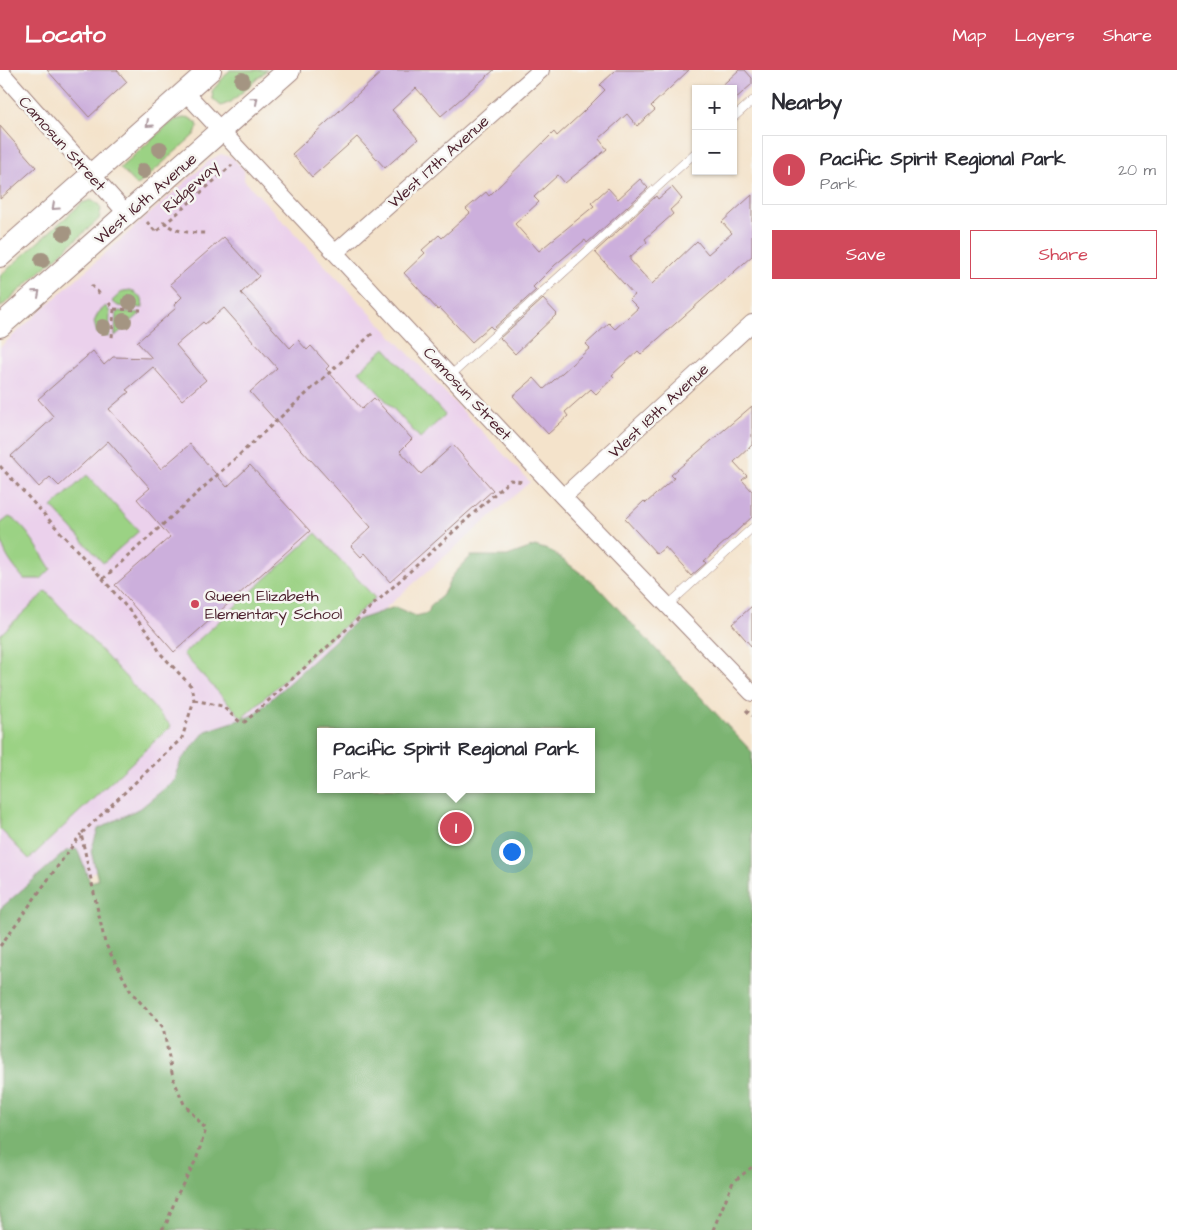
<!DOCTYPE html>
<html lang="en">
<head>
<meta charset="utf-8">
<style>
  body { margin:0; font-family:"Architects Daughter",sans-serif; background:#f7f7f7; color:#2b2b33 }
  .controls { position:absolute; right:15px; top:15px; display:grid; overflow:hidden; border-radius:0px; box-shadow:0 1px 4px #0004 }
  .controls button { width:45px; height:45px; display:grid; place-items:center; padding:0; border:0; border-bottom:1px solid #e1e1e2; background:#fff; color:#2b2b33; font:25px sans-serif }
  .you { position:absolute; left:511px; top:781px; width:18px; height:18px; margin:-12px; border:4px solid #fff; border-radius:50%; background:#1a73e8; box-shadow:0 0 0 8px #1a73e833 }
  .badge { display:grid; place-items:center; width:32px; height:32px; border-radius:50%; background:#d1495b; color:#fff; font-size:16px; font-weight:700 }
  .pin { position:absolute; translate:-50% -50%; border:2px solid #fff; box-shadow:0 1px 5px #0006 }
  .popup { position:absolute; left:317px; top:658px; width:278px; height:65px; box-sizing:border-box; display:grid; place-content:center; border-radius:0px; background:#fff; filter:drop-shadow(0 1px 4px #0005); font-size:16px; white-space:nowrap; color:#7c7c81 }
  .popup b { font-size:19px; color:#2b2b33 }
  .popup::after { content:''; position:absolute; left:50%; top:100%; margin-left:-10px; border:10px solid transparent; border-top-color:#fff }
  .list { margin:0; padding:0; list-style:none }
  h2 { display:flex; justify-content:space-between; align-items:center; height:65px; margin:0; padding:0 20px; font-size:21px }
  h2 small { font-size:16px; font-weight:400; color:#7c7c81 }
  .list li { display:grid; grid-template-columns:32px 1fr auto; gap:15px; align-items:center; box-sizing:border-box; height:70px; margin:0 10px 10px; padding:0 10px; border:1px solid #e1e1e2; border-radius:0px }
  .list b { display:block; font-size:19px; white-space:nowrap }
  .list p { margin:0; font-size:16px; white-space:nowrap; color:#7c7c81 }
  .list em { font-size:16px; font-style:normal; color:#7c7c81 }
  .actions { display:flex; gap:10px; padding:15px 20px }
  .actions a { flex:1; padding:11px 0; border:1px solid #d1495b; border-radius:0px; text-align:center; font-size:18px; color:#d1495b }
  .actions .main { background:#d1495b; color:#fff }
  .map { position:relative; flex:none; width:752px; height:1160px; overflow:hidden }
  header { display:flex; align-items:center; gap:30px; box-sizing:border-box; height:70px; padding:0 25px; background:#d1495b; color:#fff }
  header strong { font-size:24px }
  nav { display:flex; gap:28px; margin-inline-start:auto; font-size:18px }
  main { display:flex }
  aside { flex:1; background:#fff }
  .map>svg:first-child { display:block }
  .built { fill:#ebd1ec }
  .green { fill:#9bd284; stroke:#727858 }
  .forest { fill:#7cb472; stroke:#636a4e; fill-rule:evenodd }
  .building { fill:#ccafdc }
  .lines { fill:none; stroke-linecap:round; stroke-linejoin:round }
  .lane-casing { stroke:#9f817b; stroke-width:9 }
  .street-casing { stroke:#9f817b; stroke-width:18 }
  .secondary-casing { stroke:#9f817b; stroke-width:24 }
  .path { stroke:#9f817b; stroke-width:3; stroke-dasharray:4 4; stroke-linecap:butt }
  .lane { stroke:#fff; stroke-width:8 }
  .street { stroke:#fff; stroke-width:16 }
  .secondary { stroke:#fff; stroke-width:22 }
  .tree { fill:#a49582 }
  .oneway { stroke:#ae9aa0 }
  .poi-dot { fill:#d1495b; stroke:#f6f6f2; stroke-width:2 }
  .labels { text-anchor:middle; stroke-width:5; stroke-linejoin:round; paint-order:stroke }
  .street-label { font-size:16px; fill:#4a1f2b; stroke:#f6f6f2 }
  .poi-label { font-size:16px; fill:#4a1f2b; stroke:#f6f6f2; text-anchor:start }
</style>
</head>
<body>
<header>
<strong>Locato</strong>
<nav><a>Map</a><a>Layers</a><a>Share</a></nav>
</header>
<main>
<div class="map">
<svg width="752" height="1160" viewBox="0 0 752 1160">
  <rect width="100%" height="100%" fill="#f6f6f2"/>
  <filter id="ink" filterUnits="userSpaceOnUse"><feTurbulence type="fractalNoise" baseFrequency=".02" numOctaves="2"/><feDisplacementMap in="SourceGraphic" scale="10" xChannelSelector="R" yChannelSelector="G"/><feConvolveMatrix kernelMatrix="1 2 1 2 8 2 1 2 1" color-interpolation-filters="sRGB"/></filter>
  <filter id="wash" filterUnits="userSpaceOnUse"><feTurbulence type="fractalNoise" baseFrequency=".0096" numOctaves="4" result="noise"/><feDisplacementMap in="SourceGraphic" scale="20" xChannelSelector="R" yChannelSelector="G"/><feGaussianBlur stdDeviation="1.12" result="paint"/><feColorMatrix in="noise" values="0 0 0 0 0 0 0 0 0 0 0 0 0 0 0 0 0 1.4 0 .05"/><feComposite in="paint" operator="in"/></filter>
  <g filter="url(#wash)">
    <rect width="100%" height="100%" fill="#f4e3cb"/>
    <path class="built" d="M221,84L233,88L244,100V110L530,412L249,657L0,889V277L210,90Z"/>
    <path class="green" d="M230,0H267L231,32L221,36L213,29L212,21Z
      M188,47L197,53L198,57L194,65L137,116L120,98L167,56L175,50Z
      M91,130L99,135L101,139L99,149L0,238V206L82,133Z
      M131,220L142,228L143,238L118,236L112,231L123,221Z
      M106,236L110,242L109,267L97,263L94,252L98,243Z
      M118,241L141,243L115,266L116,243Z
      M385,278L445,345L420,368L359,301Z
      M87,405L139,461L103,493L52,437Z
      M9,447C25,453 41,484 51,499L41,509H24C8,490 0,480 0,454Z
      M316,463L375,528L242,648L183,584Z
      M46,521L171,656L29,789L0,759V565Z"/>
    <path class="forest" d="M535,476L551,481L594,513L752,682V1160H0V839L66,781L77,779L90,812L98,810L91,781L98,759L142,737L175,710L181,690L206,661L254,645L357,550L395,537L416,546L428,543L431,535L442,526L453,505L471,486H507ZM321,662H591V719H321Z"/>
    <g id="blocks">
      <path class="building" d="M47,0H117L127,12L89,47Z
        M384,0H494L441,46L416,18L392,40L418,69L385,98L357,67L312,107L292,84Z
        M616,0H689L651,36L655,40L637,56L627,44L599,69L607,79L565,113L558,105L534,127L539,132L515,154L539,181L594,136L591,133L608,118L618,129L640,109L648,118L587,173L585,170L555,195L533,217L536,220L493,259L490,256L472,272L440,238L438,240L404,203L425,183L422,180L439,165L442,168L470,143L466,139L486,122L489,126L554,62L557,66L583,42L605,20L600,15Z
        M739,0H745L752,8V14L733,31V19H718Z
        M0,56L36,97L0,129Z
        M672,117L682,129L670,140L673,144L645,169L647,172L630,187V190L652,214L697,171L708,184L732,163L722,152L752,125V186L641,284L638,281L612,305L614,307L596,324L591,319L565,342L568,346L548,364L513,326L534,308L544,319L590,278L586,274L609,253L615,259L638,238L629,229L634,225L595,182L656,126L658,129Z
        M224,167L259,206L241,223L290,278L298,270L307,280L311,276L329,296L326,299L362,339L374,328L412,369L400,381L421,404L453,375L493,420L390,512L365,483L361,487L351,476L371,457L250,322L277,298L224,238L205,254L203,252L176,275L206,310L182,330L153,297L126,320L129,322L109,339L161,399L190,374L227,417L250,395L310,461L174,582L115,515L170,467L137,429L150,418L108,371L59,416L50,407L39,417L11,386L54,347L38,329L93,281L104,295L113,287L152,288L137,272L176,238L174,235L182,227L170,214Z
        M543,229L557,244L515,284L500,268Z
        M752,336V375L734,392L747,406L742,410L752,421V447L704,491L706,493L691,506L665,477L657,484L625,449L644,431L646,433L674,408L671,405Z
        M752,536V577L732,554Z"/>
    </g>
  </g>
  <g filter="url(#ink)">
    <use href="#blocks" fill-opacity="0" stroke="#9f817b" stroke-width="1"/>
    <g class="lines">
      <defs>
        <path id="lane" d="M733,48L752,31
          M451,305L696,82
          M667,536L752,458"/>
        <path id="street" d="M0,1L127,144
          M185,22L563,427L752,623
          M336,182L541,0
          M563,427L752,253"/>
        <path id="secondary" d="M0,186L210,0
          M0,256L289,0"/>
      </defs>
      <use href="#lane" class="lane-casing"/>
      <use href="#street" class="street-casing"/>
      <use href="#secondary" class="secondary-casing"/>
      <path class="path" d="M163,151C174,163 192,163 207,163
        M147,152L156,162L232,95
        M91,215L102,226
        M109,233L114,239L112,268
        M114,239L141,240
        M0,396L103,509L153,569L160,583L191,616L194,630L182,668L81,764L105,873L131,922L163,957L173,1008L184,1034L206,1059L196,1090L177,1125L166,1155L161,1160
        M103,509L374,262
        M194,630L222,636L240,652H245L510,410L523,412
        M746,640L752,646
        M0,876L81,764
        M713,1160L733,1112L752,1097"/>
      <use href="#lane" class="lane"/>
      <use href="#street" class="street"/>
      <use href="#secondary" class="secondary"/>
    </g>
    <g class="tree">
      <circle cx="242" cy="10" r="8"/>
      <circle cx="160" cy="79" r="8"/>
      <circle cx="143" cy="101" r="8"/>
      <circle cx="64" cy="163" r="8"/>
      <circle cx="42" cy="190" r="8"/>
      <circle cx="130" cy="232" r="8"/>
      <circle cx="124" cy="251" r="8"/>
      <circle cx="103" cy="257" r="8"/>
    </g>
    <defs><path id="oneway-chevron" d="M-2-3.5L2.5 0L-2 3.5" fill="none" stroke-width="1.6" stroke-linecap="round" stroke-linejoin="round" transform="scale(1.25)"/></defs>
    <g class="oneway">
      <use href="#oneway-chevron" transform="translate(255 30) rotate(-41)"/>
      <use href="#oneway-chevron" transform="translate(149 54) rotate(138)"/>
      <use href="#oneway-chevron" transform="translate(55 137) rotate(138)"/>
      <use href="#oneway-chevron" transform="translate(37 223) rotate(-41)"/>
    </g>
  </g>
  <circle class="poi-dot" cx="195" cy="534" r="5"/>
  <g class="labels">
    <g class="street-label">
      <text transform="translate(63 73) rotate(48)" y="6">Camosun Street</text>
      <text transform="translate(438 91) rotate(-42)" y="6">West 17th Avenue</text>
      <text transform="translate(190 116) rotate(-42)" y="6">Ridgeway</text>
      <text transform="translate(145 128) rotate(-41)" y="6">West 16th Avenue</text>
      <text transform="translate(468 323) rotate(47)" y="6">Camosun Street</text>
      <text transform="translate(658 340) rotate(-43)" y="6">West 18th Avenue</text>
    </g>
    <g class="poi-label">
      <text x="205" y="531">Queen Elizabeth<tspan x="205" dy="18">Elementary School</tspan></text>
    </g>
  </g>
</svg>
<div class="controls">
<button>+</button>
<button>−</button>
</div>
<div class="you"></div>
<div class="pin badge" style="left:456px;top:758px">1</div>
<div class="popup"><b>Pacific Spirit Regional Park</b>Park</div>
</div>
<aside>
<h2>Nearby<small></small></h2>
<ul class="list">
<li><span class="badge">1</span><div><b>Pacific Spirit Regional Park</b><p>Park</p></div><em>20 m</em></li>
</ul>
<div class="actions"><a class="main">Save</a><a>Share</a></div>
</aside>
</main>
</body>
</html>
